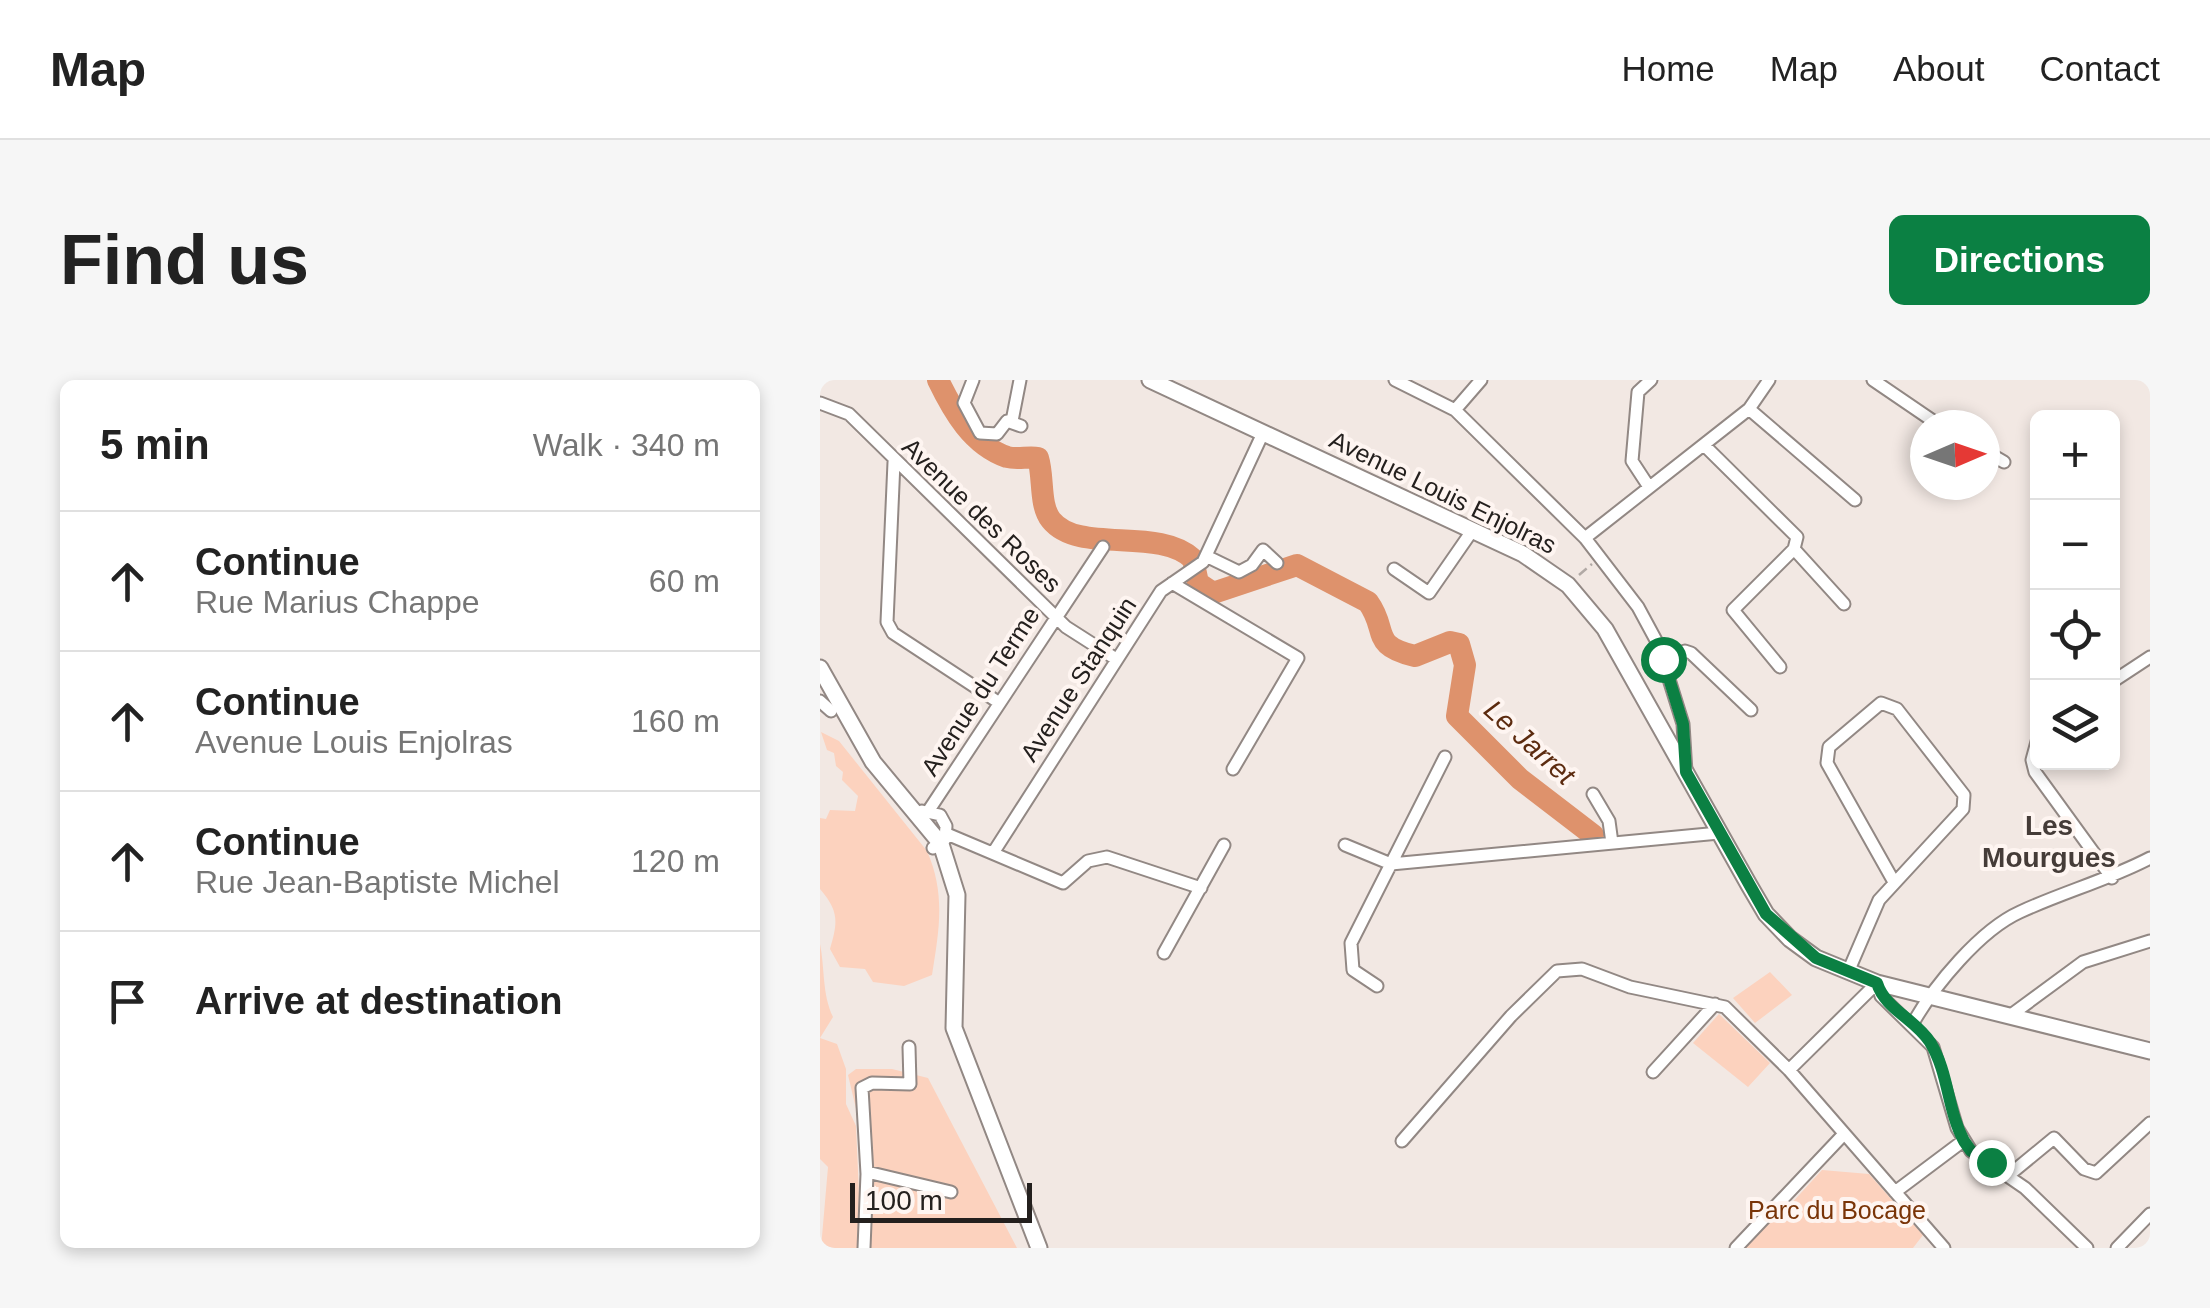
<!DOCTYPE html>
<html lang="en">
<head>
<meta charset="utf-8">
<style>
  body { margin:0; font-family:Helvetica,sans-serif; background:#f6f6f6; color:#222 }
  .controls { position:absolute; right:30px; top:30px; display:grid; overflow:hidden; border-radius:15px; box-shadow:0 5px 15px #0003 }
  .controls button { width:90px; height:90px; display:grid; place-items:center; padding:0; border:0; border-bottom:2px solid #e0e0e0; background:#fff; color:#222; font:50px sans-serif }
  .compass { position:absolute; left:1090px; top:30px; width:90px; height:90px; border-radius:50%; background:#fff; box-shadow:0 5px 15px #0003; rotate:88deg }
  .scale { position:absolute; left:30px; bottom:25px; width:182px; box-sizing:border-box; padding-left:10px; border:5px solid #24201e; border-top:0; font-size:28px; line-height:35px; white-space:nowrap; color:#24201e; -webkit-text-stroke:8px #fef5f1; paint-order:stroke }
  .stop { position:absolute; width:30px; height:30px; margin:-22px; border:8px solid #0b8043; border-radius:50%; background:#fff }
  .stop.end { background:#0b8043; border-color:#fff; box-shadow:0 2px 10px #0008 }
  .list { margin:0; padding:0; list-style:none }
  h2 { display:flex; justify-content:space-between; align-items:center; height:130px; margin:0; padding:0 40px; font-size:42px }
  h2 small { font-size:32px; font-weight:400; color:#767676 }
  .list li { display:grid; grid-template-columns:65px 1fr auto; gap:30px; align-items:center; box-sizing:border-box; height:140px; padding:0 40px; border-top:2px solid #e0e0e0 }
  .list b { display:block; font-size:38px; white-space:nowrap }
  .list p { margin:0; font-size:32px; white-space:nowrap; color:#767676 }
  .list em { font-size:32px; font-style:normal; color:#767676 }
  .icon { flex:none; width:55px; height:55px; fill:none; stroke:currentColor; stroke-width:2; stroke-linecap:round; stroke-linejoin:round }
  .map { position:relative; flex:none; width:1330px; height:868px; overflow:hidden; border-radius:15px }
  header { display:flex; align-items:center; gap:60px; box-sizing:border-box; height:140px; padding:0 50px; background:#fff; border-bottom:2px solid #e0e0e0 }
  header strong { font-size:48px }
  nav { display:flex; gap:55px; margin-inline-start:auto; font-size:35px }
  .intro { display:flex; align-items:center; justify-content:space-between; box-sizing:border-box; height:240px; padding:0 60px }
  h1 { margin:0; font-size:70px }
  .button { padding:25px 45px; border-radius:15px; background:#0b8043; color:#fff; font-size:35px; font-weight:700 }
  main { display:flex; gap:60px; padding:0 60px }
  aside { flex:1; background:#fff; border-radius:15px; box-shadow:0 5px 15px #0003 }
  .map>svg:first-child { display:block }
  .green { fill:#fcd2be }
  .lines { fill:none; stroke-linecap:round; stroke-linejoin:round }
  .river { stroke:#de926c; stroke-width:22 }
  .minor-casing { stroke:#928884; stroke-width:15 }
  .major-casing { stroke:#928884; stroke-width:19 }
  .path { stroke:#b1a9a5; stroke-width:2.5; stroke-dasharray:10 5; stroke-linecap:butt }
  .minor { stroke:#fff; stroke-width:11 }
  .major { stroke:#fff; stroke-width:15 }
  .route { stroke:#0b8043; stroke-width:12 }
  .labels { text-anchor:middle; stroke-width:8; stroke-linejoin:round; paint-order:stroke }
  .street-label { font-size:25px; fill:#24201e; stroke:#fef5f1 }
  .park-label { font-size:25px; fill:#793407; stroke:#fef5f1 }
  .water-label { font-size:28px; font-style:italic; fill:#5c2b0f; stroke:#fef5f1 }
  .neighbourhood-label { font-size:28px; font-weight:bold; fill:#453c38; stroke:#fef5f1 }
</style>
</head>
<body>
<header>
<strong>Map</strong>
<nav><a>Home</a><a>Map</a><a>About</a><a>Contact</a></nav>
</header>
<div class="intro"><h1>Find us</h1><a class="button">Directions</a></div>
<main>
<aside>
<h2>5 min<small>Walk · 340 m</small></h2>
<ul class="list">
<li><svg class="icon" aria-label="ahead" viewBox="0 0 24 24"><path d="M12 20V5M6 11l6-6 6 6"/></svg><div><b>Continue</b><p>Rue Marius Chappe</p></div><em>60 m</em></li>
<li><svg class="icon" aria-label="ahead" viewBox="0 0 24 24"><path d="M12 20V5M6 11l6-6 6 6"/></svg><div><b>Continue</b><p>Avenue Louis Enjolras</p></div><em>160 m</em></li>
<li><svg class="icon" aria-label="ahead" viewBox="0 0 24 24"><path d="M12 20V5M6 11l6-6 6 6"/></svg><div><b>Continue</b><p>Rue Jean-Baptiste Michel</p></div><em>120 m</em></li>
<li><svg class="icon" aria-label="arrive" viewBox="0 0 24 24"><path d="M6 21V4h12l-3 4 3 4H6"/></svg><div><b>Arrive at destination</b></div></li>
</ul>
</aside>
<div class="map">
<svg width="1330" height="868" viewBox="0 0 1330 868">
  <rect width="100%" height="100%" fill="#f2e8e3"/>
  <path class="green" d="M1,352L19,361L107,471C126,514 119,551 112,595L84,606L53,602L45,589L20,587L10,569C18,542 19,531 0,509V438L6,439L10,430L35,431L38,416L22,400L23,392L16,386L14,373L7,370Z
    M0,564C5,589 2,614 13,637L0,658L17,664L26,689V724L36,746L39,814L42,754L28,695L36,689H72L108,698L197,868H1L8,787L0,779Z
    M950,592L972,615L935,643L913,618Z
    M899,634L950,683L928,707L873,663Z
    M1002,790L1049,794L1103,855L1093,868H923L950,840L967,841L969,826Z"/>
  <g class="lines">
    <path class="river" d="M118,0C133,31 152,65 187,77C198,80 208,76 218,78C224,97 219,125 231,140C259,175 338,146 373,179L378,203L393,213L477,185L548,222C569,251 549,265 595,276L630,262L639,264L645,285L637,336L700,399L773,455"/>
    <defs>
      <path id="minor" d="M153,0L144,23L160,53L177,54L187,41L201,46
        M575,0L635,30L765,158L818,227L838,264L863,344L866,392
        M1053,0L1119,45
        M0,23L29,34L246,247L296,279
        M929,29L1035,120
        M635,30L661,0
        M192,41L200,0
        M884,65L977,157L974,169L913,230L960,287
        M1165,71L1184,82
        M74,82L67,242L73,253L178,322
        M829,107L812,81L818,12L831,0
        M765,158L929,29L949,0
        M974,169L1024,224
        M386,176L419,192L432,185L443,170L457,183
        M574,189L609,213L652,151
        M352,203L478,278L413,389
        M843,279L865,271L871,273L931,330
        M1292,302L1330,277
        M0,321L11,331
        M1218,358L1212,380L1215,392L1292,498
        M773,414L789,441L792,463
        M109,430L283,167
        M102,431L120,435L126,446L125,459L113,468
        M127,454L243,503L268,481L287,477L381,508
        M525,465L571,484L899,453
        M173,473L341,211L383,182L443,53
        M344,573L404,465
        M1028,592L1059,520L1143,429L1144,415L1077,329L1061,323L1009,367L1007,383L1074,502
        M557,606L533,590L531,563L625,377
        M1191,635L1263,582L1330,561
        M1093,643C1114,606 1160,550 1200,532C1243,512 1288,500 1330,478
        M969,690L1057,603L1061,616L1113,667L1137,748L1151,771L1205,808L1267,868
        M833,692L895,624
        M582,761L691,636L737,591L762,589L810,607L905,627L969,690L1124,868
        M47,792L131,812
        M1189,795L1234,758L1264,789L1276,793L1330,743
        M1075,812L1143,761
        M44,868L47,794L42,708L52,703L90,704L89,667
        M916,868L1023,755
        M1297,868L1330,834"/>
      <path id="major" d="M330,0L703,174L748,205L785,249L929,505L946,534L970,559L996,578L1057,603L1330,671
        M0,288L53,382L121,464L137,515L134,648L219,868"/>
    </defs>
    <use href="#minor" class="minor-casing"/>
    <use href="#major" class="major-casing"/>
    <path class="path" d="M759,195L772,184"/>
    <use href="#minor" class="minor"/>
    <use href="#major" class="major"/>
  </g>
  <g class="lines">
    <path class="route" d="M843,279L863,344L866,392L946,534L996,578L1057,603C1065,629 1095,639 1110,662C1129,693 1127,729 1144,761L1151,771L1171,782"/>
  </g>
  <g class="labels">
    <g class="street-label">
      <text transform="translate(623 112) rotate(26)" y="9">Avenue Louis Enjolras</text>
      <text transform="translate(162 135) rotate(44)" y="9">Avenue des Roses</text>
      <text transform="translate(258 299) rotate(-57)" y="9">Avenue Stanquin</text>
      <text transform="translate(160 311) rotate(-57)" y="9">Avenue du Terme</text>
    </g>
    <g class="park-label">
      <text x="1017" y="839">Parc du Bocage</text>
    </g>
    <g class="water-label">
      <text transform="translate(710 362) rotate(42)" y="10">Le Jarret</text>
    </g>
    <g class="neighbourhood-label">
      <text x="1229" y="455">Les<tspan x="1229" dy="32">Mourgues</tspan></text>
    </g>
  </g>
</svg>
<div class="controls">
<button>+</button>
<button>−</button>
<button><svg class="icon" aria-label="locate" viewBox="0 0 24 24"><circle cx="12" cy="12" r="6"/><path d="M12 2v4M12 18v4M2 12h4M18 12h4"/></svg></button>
<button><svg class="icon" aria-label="layers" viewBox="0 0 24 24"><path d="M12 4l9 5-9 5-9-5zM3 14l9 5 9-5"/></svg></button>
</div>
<svg class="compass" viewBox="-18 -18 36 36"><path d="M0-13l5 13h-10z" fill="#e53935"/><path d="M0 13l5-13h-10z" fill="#767676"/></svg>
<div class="scale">100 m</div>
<div class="stop" style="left:843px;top:279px"></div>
<div class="stop end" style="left:1171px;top:782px"></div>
</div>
</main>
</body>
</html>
